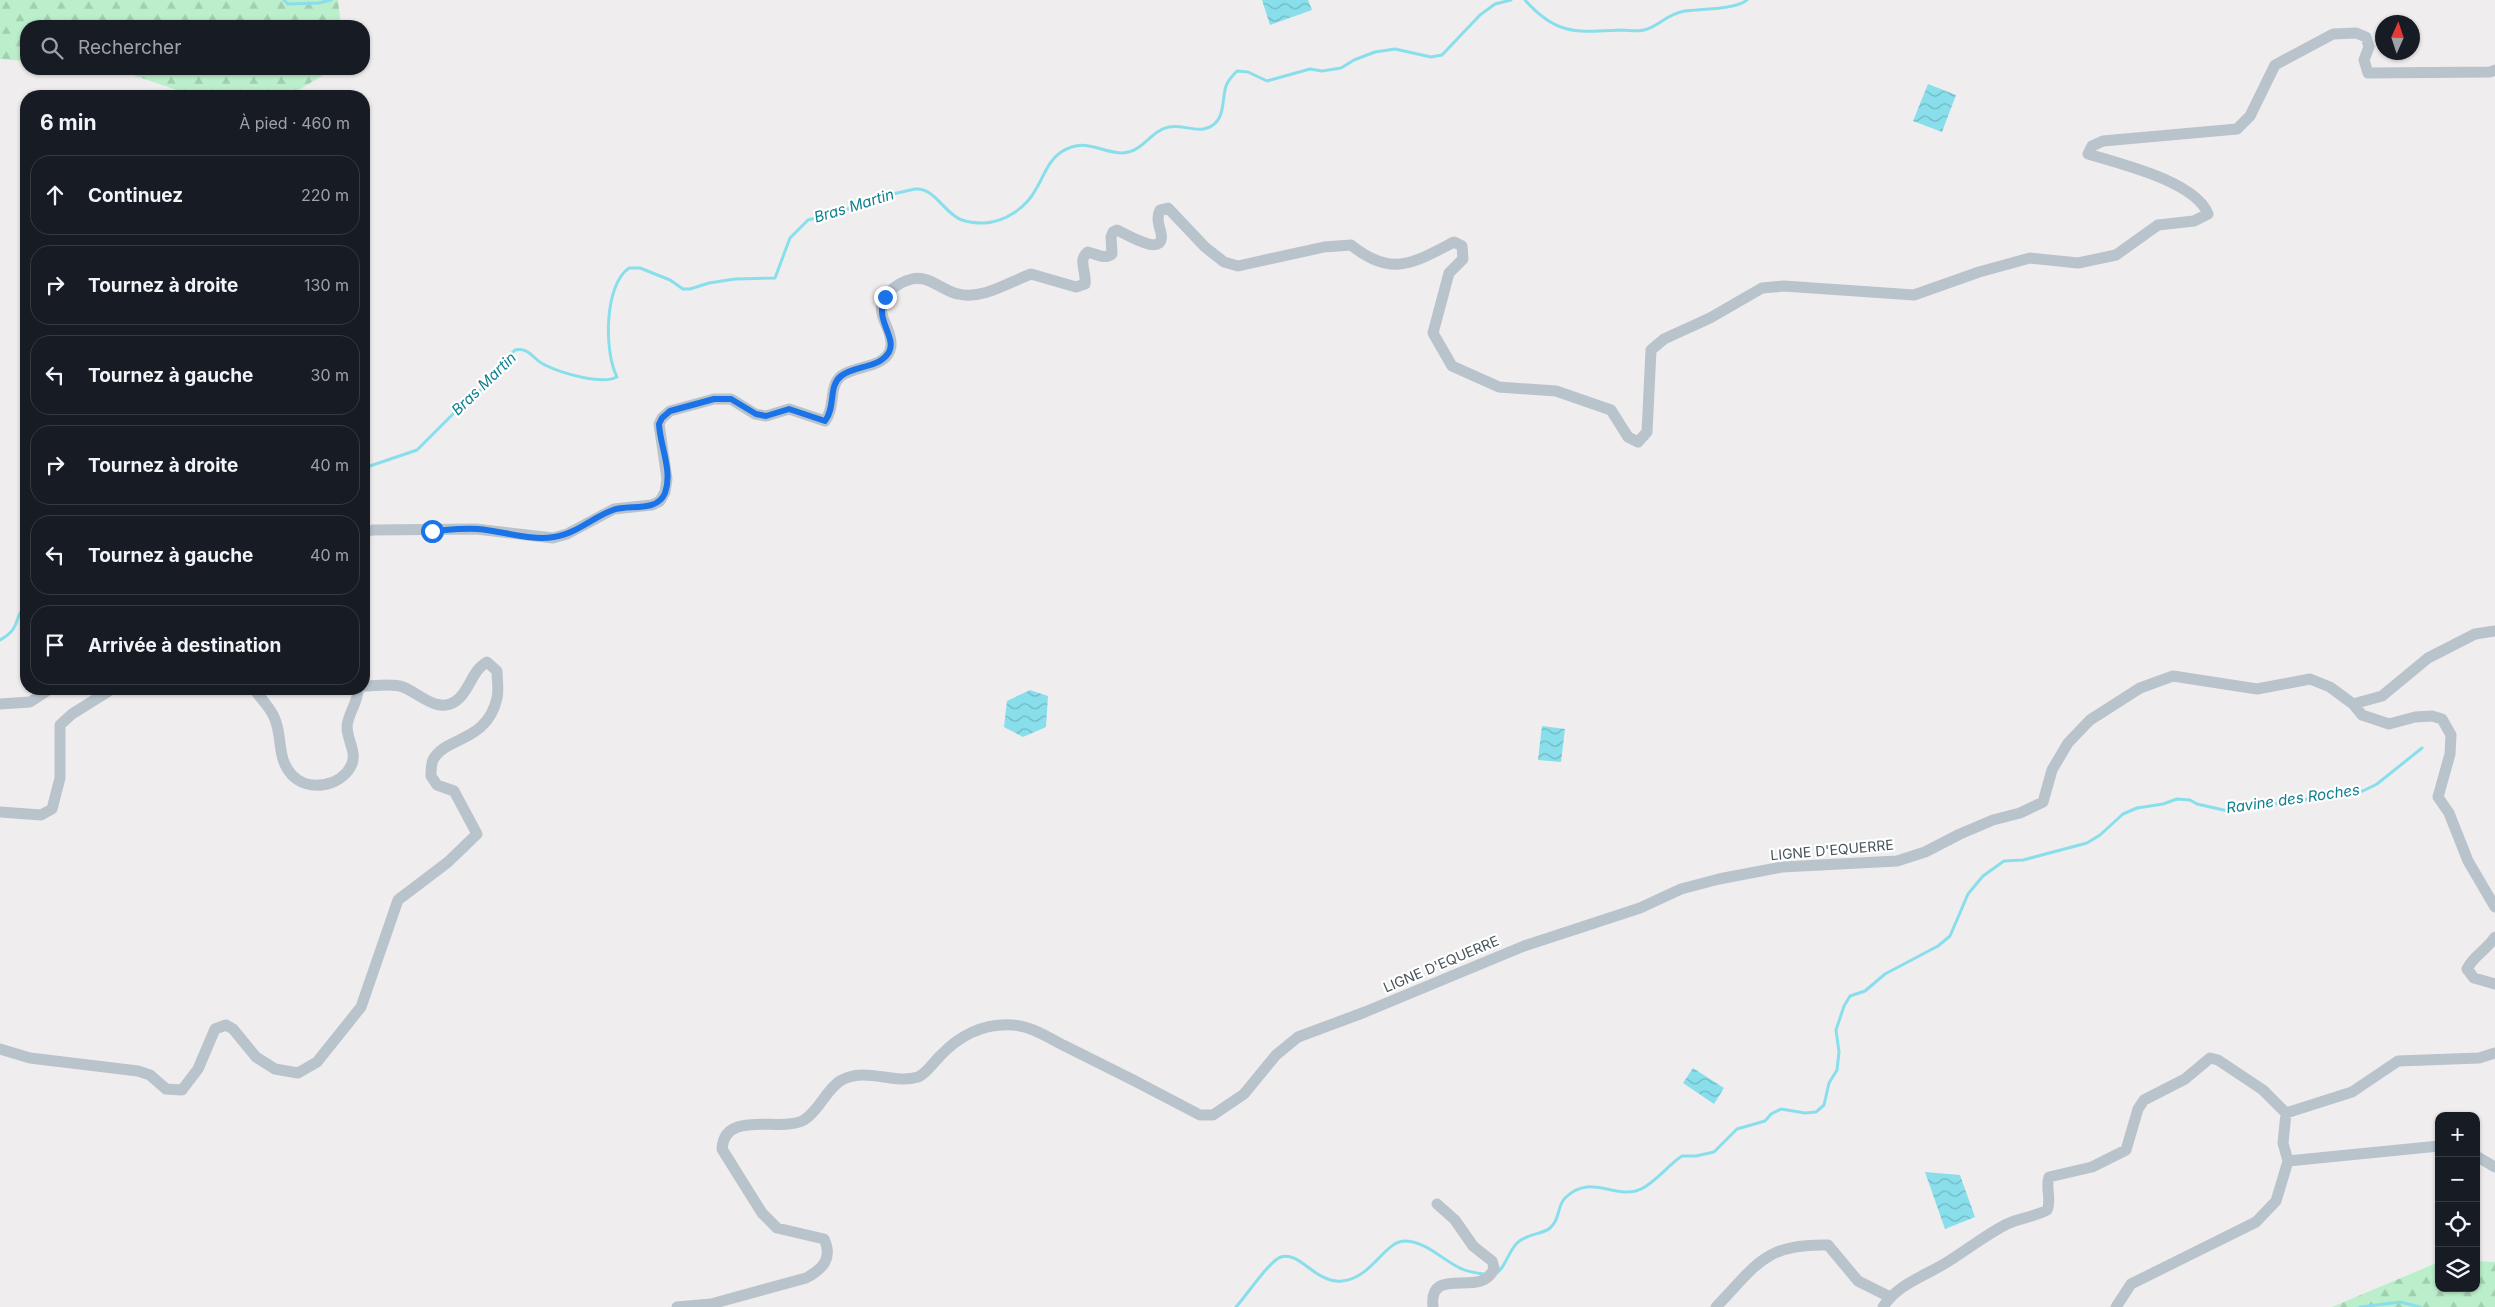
<!DOCTYPE html>
<html lang="fr">
<head>
<meta charset="utf-8">
<style>
  body { margin:0; font-family:Inter,sans-serif; background:#242831; color:#f1f3f6 }
  .controls { position:absolute; right:15px; bottom:15px; display:grid; overflow:hidden; border-radius:10px; box-shadow:0 1px 4px #0004 }
  .controls button { width:45px; height:45px; display:grid; place-items:center; padding:0; border:0; border-bottom:1px solid #363941; background:#171b24; color:#f1f3f6; font:25px sans-serif }
  .compass { position:absolute; left:2375px; top:15px; width:45px; height:45px; border-radius:50%; background:#171b24; box-shadow:0 1px 4px #0004; rotate:3deg }
  .stop { position:absolute; width:15px; height:15px; margin:-11px; border:4px solid #1a73e8; border-radius:50%; background:#fff }
  .stop.end { background:#1a73e8; border-color:#fff; box-shadow:0 1px 5px #0008 }
  .list { margin:0; padding:0; list-style:none }
  h2 { display:flex; justify-content:space-between; align-items:center; height:65px; margin:0; padding:0 20px; font-size:21px }
  h2 small { font-size:16px; font-weight:400; color:#9ea1a6 }
  .list li { display:grid; grid-template-columns:32px 1fr auto; gap:15px; align-items:center; box-sizing:border-box; height:80px; margin:0 10px 10px; padding:0 10px; border:1px solid #363941; border-radius:20px }
  .list b { display:block; font-size:19px; white-space:nowrap }
  .list em { font-size:16px; font-style:normal; color:#9ea1a6 }
  .icon { flex:none; width:28px; height:28px; fill:none; stroke:currentColor; stroke-width:2; stroke-linecap:round; stroke-linejoin:round }
  .map { position:relative; flex:none; width:2495px; height:1307px; overflow:hidden }
  .search { position:absolute; background:#171b24; box-shadow:0 1px 4px #0004; left:20px; top:20px; width:350px; height:55px; display:flex; align-items:center; gap:12px; box-sizing:border-box; padding:0 18px; border-radius:20px; color:#9ea1a6; font-size:19px }
  .panel { position:absolute; background:#171b24; box-shadow:0 1px 4px #0004; left:20px; top:90px; width:350px; height:605px; border-radius:20px }
  .map>svg:first-child { display:block }
  .forest { fill:url(#forest-firs) }
  .water { fill:url(#water-waves) }
  .lines { fill:none; stroke-linecap:round; stroke-linejoin:round }
  .stream { stroke:#88dfeb; stroke-width:3 }
  .street { stroke:#b9c3cb; stroke-width:11 }
  .route { stroke:#1a73e8; stroke-width:6 }
  .labels { text-anchor:middle; stroke-width:4.5; stroke-linejoin:round; paint-order:stroke }
  .street-label { font-size:14px; fill:#46535b; stroke:#fff }
  .water-label { font-size:15px; font-style:italic; fill:#0e8090; stroke:#fff }
</style>
</head>
<body>
<div class="map">
<svg width="2495" height="1307" viewBox="0 0 2495 1307">
  <defs>
    <pattern id="forest-firs" width="22" height="20" patternUnits="userSpaceOnUse" patternTransform="scale(1.25)"><rect width="22" height="20" fill="#bbeeca"/><path d="M5 1l3.5 6h-7zM16 11l3.5 6h-7z" fill="#a2ceb0"/></pattern>
    <pattern id="water-waves" width="16" height="10" patternUnits="userSpaceOnUse" patternTransform="scale(1.25)"><rect width="16" height="10" fill="#88dfeb"/><path d="M0 5q4-4 8 0t8 0" fill="none" stroke="#71b7c1"/></pattern>
  </defs>
  <rect width="100%" height="100%" fill="#f0edee"/>
  <path class="forest" d="M0,0H338L341,26H26V61L0,59Z
    M100,69H333L289,96L183,92L121,71Z
    M2476,1261L2495,1262V1307H2332L2439,1262V1288H2476Z"/>
  <path class="water" d="M1262,0H1308L1312,10L1270,25Z
    M1928,84L1956,95L1942,132L1913,121Z
    M1030,690L1048,696L1046,727L1023,737L1004,727L1007,701Z
    M1542,726L1565,729L1561,762L1538,760Z
    M1693,1068L1724,1088L1714,1104L1683,1083Z
    M1925,1172L1960,1175L1975,1217L1945,1229Z"/>
  <g class="lines">
    <path class="stream" d="M284,0L288,4L319,3L331,0
      M1525,0C1557,36 1577,32 1621,30C1629,30 1636,32 1644,30C1660,26 1666,14 1685,11C1700,9 1738,9 1747,0
      M364,468L417,450L459,408L489,383L505,360L515,350C530,347 533,360 545,365C561,373 601,385 617,377C604,352 604,285 629,268H640L670,280L683,289H690L709,283L735,279L775,278L790,238L808,220L843,211L871,199L915,189C935,187 944,214 962,220C967,222 978,223 984,223C1005,222 1026,208 1036,189C1044,176 1048,161 1061,152C1086,136 1099,153 1123,153C1143,152 1151,130 1169,127C1184,124 1199,135 1213,125C1225,117 1222,98 1226,86C1228,80 1232,76 1237,71L1248,72L1267,81L1310,69L1322,71L1341,68L1354,60L1375,52L1395,49L1431,57L1442,55L1480,15L1495,4L1511,0
      M0,640C23,627 12,618 26,606
      M1495,1274C1505,1269 1508,1252 1517,1243C1527,1233 1542,1235 1550,1228C1560,1220 1557,1206 1565,1198C1591,1172 1616,1201 1641,1189C1656,1182 1668,1165 1682,1156H1696L1714,1152L1737,1129L1765,1121L1771,1114L1781,1109L1805,1113L1816,1112L1824,1105L1829,1083L1837,1070L1839,1052L1836,1030L1844,1006L1850,996L1865,991L1885,974L1938,946L1950,936L1968,894L1983,876L2004,861L2023,860L2087,843L2100,835L2123,814L2137,808L2163,804L2177,799L2190,800L2197,804L2228,811L2363,791L2377,784L2422,748
      M1236,1307C1247,1295 1269,1261 1281,1257C1300,1251 1316,1284 1342,1281C1372,1278 1384,1242 1404,1241C1427,1241 1443,1261 1462,1269C1468,1272 1477,1273 1484,1274
      M2360,1307L2400,1302L2420,1307"/>
    <path class="street" d="M364,532L373,530L476,529L553,538L567,534L614,509L652,505L660,501L665,492L667,479L659,424L662,418L670,411L714,399H731L755,414L766,416L789,409L825,421C836,407 828,387 841,376C855,365 888,369 891,346C893,325 870,314 889,292C895,286 903,281 912,279C930,275 942,291 958,294C983,300 1009,282 1031,274L1076,287L1085,284C1087,272 1077,260 1088,252C1097,254 1104,260 1112,254L1111,237L1113,232L1117,230C1126,234 1166,259 1161,233C1159,225 1156,218 1160,210L1168,208L1205,247L1224,262L1238,266L1324,247L1351,245C1392,278 1413,263 1454,242L1462,246L1463,259L1449,273L1433,333L1452,366L1499,387L1556,391L1611,410L1628,437L1638,442L1647,432L1651,350L1664,339L1710,318L1762,288L1784,286L1914,295L1979,272L2030,258L2078,263L2116,255L2158,225L2194,221L2208,214C2195,181 2120,164 2088,154L2092,146L2103,141L2237,129L2250,116L2275,65L2333,34L2356,33L2366,37L2369,47L2364,60L2368,73L2490,72L2495,70
      M254,689C260,698 270,707 274,717C283,735 276,758 292,775C308,792 340,787 351,766C359,751 343,736 348,721C351,709 358,701 358,689
      M0,704L30,702L50,689
      M2353,704L2362,715L2389,724L2415,717L2432,716L2442,719L2451,735L2450,754L2438,797L2449,813L2468,861L2495,907
      M0,812L41,815L52,809L60,778V725L72,714L112,689
      M2495,937C2487,950 2474,955 2467,969L2474,978L2495,984
      M0,1049L30,1058L138,1071L150,1075L166,1089L182,1090L198,1069L215,1029L226,1025L233,1029L256,1057L275,1069L298,1073L317,1062L361,1007L398,900L448,862L477,834L454,791L437,785L431,776C431,771 431,764 433,760C445,736 487,743 497,698C499,690 497,679 497,671L487,662C471,671 470,691 456,701C437,714 419,693 403,687C393,683 375,686 364,686
      M2476,1156L2495,1167
      M2288,1161L2439,1146
      M677,1307L711,1304L806,1278C823,1269 833,1258 824,1239L777,1228L762,1213L722,1149C724,1109 781,1133 804,1120C819,1111 826,1090 840,1081C865,1066 893,1085 918,1077C926,1074 933,1063 940,1056C959,1036 984,1023 1013,1025C1031,1026 1049,1038 1065,1046C1110,1068 1155,1091 1200,1115H1213L1244,1094L1276,1055L1298,1037L1365,1012L1524,946L1640,908L1681,889L1719,879L1782,867L1897,861L1925,852L1960,834L1993,820L2020,813L2043,802L2052,770L2068,743L2090,720L2140,688L2173,676L2257,689L2310,679L2330,687L2353,704L2382,696L2428,658L2475,634L2495,631
      M1433,1307C1428,1263 1483,1300 1494,1268L1492,1261L1473,1246L1455,1220L1437,1204
      M1716,1307C1756,1266 1764,1243 1828,1245L1858,1281L1890,1297
      M1883,1307C1899,1282 1929,1275 1952,1259C1971,1247 1987,1234 2007,1224C2020,1218 2034,1217 2047,1210C2052,1200 2045,1188 2049,1177L2092,1167L2126,1150L2138,1109L2144,1100L2185,1079L2210,1058L2218,1060L2263,1090L2286,1113
      M2116,1307L2131,1284L2256,1222L2276,1201L2288,1161L2283,1143L2286,1113L2352,1092L2398,1061L2479,1058L2495,1053"/>
  </g>
  <g class="lines">
    <path class="route" d="M432,531C447,530 463,528 478,529C503,531 530,541 554,537C576,534 593,517 613,510C629,504 657,513 665,493C673,471 660,446 659,424L662,418L670,411L714,399H731L756,414L766,416L789,409L825,421C836,407 828,386 841,376C855,365 879,369 889,352C897,337 874,320 885,297"/>
  </g>
  <g class="labels">
    <g class="street-label">
      <text transform="translate(1832 850) rotate(-5)" y="5">LIGNE D'EQUERRE</text>
      <text transform="translate(1441 964) rotate(-23)" y="5">LIGNE D'EQUERRE</text>
    </g>
    <g class="water-label">
      <text transform="translate(854 206) rotate(-17)" y="5">Bras Martin</text>
      <text transform="translate(484 384) rotate(-44)" y="5">Bras Martin</text>
      <text transform="translate(2293 799) rotate(-8)" y="5">Ravine des Roches</text>
    </g>
  </g>
</svg>
<div class="controls">
<button>+</button>
<button>−</button>
<button><svg class="icon" aria-label="locate" viewBox="0 0 24 24"><circle cx="12" cy="12" r="6"/><path d="M12 2v4M12 18v4M2 12h4M18 12h4"/></svg></button>
<button><svg class="icon" aria-label="layers" viewBox="0 0 24 24"><path d="M12 4l9 5-9 5-9-5zM3 14l9 5 9-5"/></svg></button>
</div>
<svg class="compass" viewBox="-18 -18 36 36"><path d="M0-13l5 13h-10z" fill="#e53935"/><path d="M0 13l5-13h-10z" fill="#9ea1a6"/></svg>
<div class="stop" style="left:432px;top:531px"></div>
<div class="stop end" style="left:885px;top:297px"></div>
<div class="search"><svg class="icon" aria-label="search" viewBox="0 0 24 24"><circle cx="10" cy="10" r="6"/><path d="M15 15l6 6"/></svg>Rechercher</div>
<section class="panel">
<h2>6 min<small>À pied · 460 m</small></h2>
<ul class="list">
<li><svg class="icon" aria-label="ahead" viewBox="0 0 24 24"><path d="M12 20V5M6 11l6-6 6 6"/></svg><div><b>Continuez</b></div><em>220 m</em></li>
<li><svg class="icon" aria-label="right" viewBox="0 0 24 24"><path d="M7 20v-9h11M14 6l5 5-5 5"/></svg><div><b>Tournez à droite</b></div><em>130 m</em></li>
<li><svg class="icon" aria-label="left" viewBox="0 0 24 24"><path d="M17 20v-9H6M10 6l-5 5 5 5"/></svg><div><b>Tournez à gauche</b></div><em>30 m</em></li>
<li><svg class="icon" aria-label="right" viewBox="0 0 24 24"><path d="M7 20v-9h11M14 6l5 5-5 5"/></svg><div><b>Tournez à droite</b></div><em>40 m</em></li>
<li><svg class="icon" aria-label="left" viewBox="0 0 24 24"><path d="M17 20v-9H6M10 6l-5 5 5 5"/></svg><div><b>Tournez à gauche</b></div><em>40 m</em></li>
<li><svg class="icon" aria-label="arrive" viewBox="0 0 24 24"><path d="M6 21V4h12l-3 4 3 4H6"/></svg><div><b>Arrivée à destination</b></div></li>
</ul>
</section>
</div>
</body>
</html>
